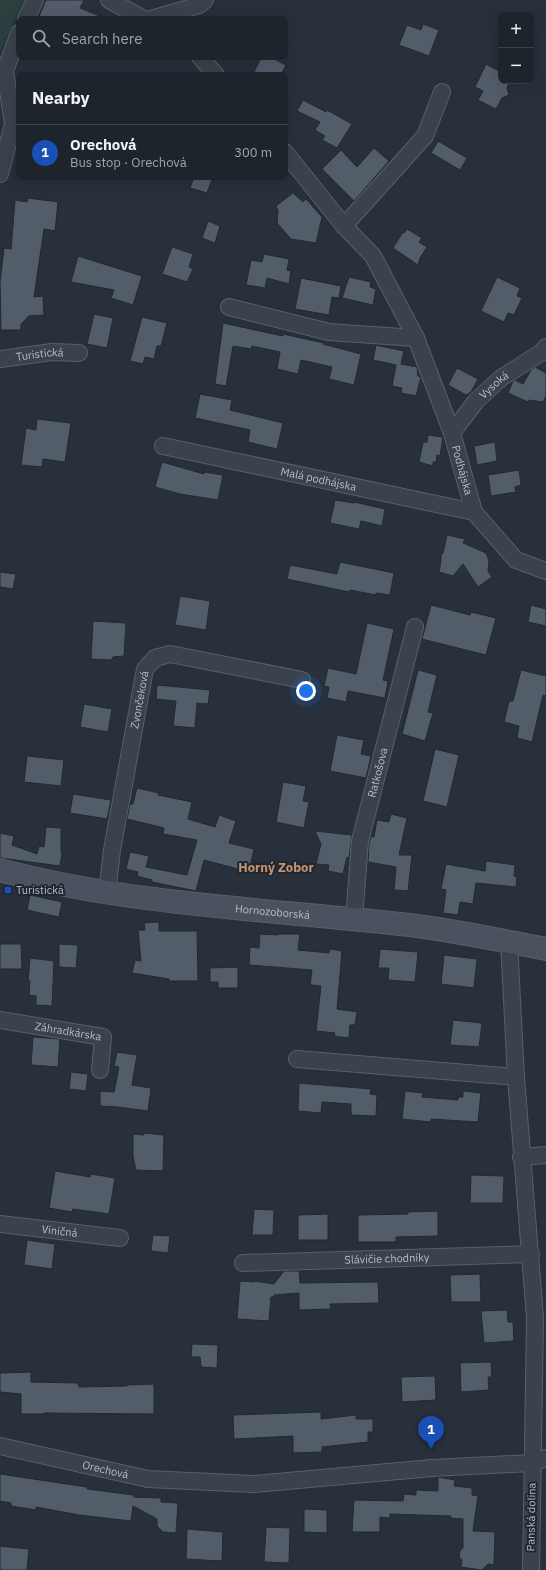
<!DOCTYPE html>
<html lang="en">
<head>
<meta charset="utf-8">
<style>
  body { margin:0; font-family:"IBM Plex Sans",sans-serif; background:#252c34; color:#f1f3f6 }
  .controls { position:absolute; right:12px; top:12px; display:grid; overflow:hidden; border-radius:8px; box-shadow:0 4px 16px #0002 }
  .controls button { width:36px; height:36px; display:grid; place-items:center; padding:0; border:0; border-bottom:1px solid #3b4148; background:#1d242c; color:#f1f3f6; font:20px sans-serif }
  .you { position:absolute; left:306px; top:691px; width:14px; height:14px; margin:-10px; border:3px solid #fff; border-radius:50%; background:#1a73e8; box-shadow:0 0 0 6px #1a73e833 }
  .badge { display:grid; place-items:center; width:26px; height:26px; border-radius:50%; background:#bca0f2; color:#fff; font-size:13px; font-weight:700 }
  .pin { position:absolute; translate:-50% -33px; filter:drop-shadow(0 1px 2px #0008) }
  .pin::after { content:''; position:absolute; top:21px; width:14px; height:12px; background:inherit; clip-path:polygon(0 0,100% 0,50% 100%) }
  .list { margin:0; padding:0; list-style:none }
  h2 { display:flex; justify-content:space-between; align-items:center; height:52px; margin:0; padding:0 16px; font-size:17px }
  h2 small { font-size:13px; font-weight:400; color:#a0a4a9 }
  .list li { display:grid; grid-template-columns:26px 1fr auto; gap:12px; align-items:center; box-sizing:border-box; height:56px; padding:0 16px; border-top:1px solid #3b4148 }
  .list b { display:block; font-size:15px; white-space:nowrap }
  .list p { margin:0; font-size:13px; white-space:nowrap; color:#a0a4a9 }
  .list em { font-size:13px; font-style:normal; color:#a0a4a9 }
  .icon { flex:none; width:22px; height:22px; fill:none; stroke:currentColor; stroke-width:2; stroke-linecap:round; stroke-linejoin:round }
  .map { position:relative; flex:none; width:546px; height:1570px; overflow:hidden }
  .search { position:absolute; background:#1d242c; box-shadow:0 4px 16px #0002; left:16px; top:16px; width:272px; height:44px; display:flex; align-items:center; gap:10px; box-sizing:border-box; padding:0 14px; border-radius:8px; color:#a0a4a9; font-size:15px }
  .panel { position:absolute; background:#1d242c; box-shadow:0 4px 16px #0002; left:16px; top:72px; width:272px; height:108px; border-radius:8px }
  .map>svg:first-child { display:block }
  .green { fill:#2c3e3e }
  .building { fill:#535c69; stroke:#212932 }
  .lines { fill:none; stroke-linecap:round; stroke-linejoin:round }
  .street-casing { stroke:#586069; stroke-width:18 }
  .secondary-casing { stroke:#586069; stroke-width:24 }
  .street { stroke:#3a424b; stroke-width:16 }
  .secondary { stroke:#49525e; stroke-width:22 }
  .transit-dot { fill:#1a4fb4; stroke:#1f2730; stroke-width:1.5 }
  .labels { text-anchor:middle; stroke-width:4; stroke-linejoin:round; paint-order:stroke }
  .street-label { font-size:11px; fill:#b6bdc7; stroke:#1f2730 }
  .poi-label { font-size:11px; fill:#b6bdc7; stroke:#1f2730; text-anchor:start }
  .quarter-label { font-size:13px; font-weight:bold; fill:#c89370; stroke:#1f2730 }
</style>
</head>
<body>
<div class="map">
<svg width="546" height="1570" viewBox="0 0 546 1570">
  <rect width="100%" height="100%" fill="#27303b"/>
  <path class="green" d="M0,0H24L0,52Z"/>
  <path class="building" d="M46,0H84L80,8L107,19H38Z
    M423,24L439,30L429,56L399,45L407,25L421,30Z
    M261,57H270L286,65L281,75H253Z
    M486,64L501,72V81H510L507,88L509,95L502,98L496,109L478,100L483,91L475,87Z
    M303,100L326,112L327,110L352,124L337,148L322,140L325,136L315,130L320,122L297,111Z
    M438,141L467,158L460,170L431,153Z
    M374,148L389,161L354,201L322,169L341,150L357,167Z
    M194,177H213L207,193L190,188Z
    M293,193L303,202L306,199L322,217L316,243L291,239L277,223L278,211L276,206Z
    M28,198L58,202L55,231L44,229L34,297L43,296L44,315L29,316L21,324V330H1L0,282L4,248L11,249L15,200L27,202Z
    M208,221L220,226L215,243L202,238Z
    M407,229L422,238L419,242L427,247L420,258L418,265L393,248L403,232L404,233Z
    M172,247L193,254L189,267L193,269L187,282L162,274Z
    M264,254L289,259L287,270L291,271L289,284L267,278L265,288L246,285L251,260L262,262Z
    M78,256L142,276L133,305L111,298L114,290L71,282Z
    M349,277L371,282L370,287L376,289L373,305L342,298Z
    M497,277L520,288L517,296L522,298L514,315L508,313L504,322L481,311Z
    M301,278L341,286L339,298L332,297L329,315L295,309Z
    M94,314L113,318L107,348L87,344Z
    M142,317L167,323L161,346H157L154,359L145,357L143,364L130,361Z
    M223,323L283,336V334L324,343L323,344L361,354L354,385L329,379L332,367L301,360L298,374L277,369L280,352L252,346L251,349L233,346L226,386L215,384Z
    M376,345L404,351L401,364L417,367L418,376L421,377L416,396L401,393L402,388L392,386L396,365L373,360Z
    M535,367L546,373V396L543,402L529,400L528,402L508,393L513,381L515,380L523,384L531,370Z
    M457,368L478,379L471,392L466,395L448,385Z
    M200,394L232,400L230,410L283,423L277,449L248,442L250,430L195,418Z
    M37,419L71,423L65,462L43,459L42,467L21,465L26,428L36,430Z
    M428,435L443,437L440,456L437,455L436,462H433V466L419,462L423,442H427Z
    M495,442L497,461L477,465L474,446Z
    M162,462L204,474V472L223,475L218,500L180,494L155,487Z
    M519,470L521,485L515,487L516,492L491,496L488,475Z
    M335,500L354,503V502L385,509L382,526L361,521L359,529L330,523Z
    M447,535L465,539L463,543L486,553L489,561L488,571L492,577L478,587L463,564L453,576L439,572L441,561V555L443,553Z
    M340,562L394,573L390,595L376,593V595L350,590L349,592L287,579L290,565L337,574Z
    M0,572L16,574L13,589L0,587Z
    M180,596L210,601L206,630L175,625Z
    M431,605L470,615L471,612L496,618L486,655L422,639Z
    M531,605L546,609V626L528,622Z
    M93,621L126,623L124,656L113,657L111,660L91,659Z
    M367,623L394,629L383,680L388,681L385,698L348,691L346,702L327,698L329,687L324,686L328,668L356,674Z
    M418,670L437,675L428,712L433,713L425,741L402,734Z
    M521,670L546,676V696L543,695L532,742L517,738L519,726L504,722L509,701H513Z
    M157,685L210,690L208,704L197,703L195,728L173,726L176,701L156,699Z
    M84,704L112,709L108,732L80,727Z
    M337,735L364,740L361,754L371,756L366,778L330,771Z
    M435,749L459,755L447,807L423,801Z
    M27,756L64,760L61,786L24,782Z
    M283,782L306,786L303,801L309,802L304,828L276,822Z
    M137,788L159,793L158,795L192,802L188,819L215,827L219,815L236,821L229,843L254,849L249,872L204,860L196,891L152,882V880L137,876L138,872L126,869L130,852L149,856L146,867L187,875L197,840L163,834L164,828L127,819L130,804H133Z
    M73,794L111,800L107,819L70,813Z
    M391,814L407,818L399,855H412L408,891L394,890L396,867L368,862L369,843L371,837H374L377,820L389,822Z
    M46,827L61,828V852L62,853L60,866L0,858V833L14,836L12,845L37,854L39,846L44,847Z
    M315,831L352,835L349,858L347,857L343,874L328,871L329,865L316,864L321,844Z
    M486,861L515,865L514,876L517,877L516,887L476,883L473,904L460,902L458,915L443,913L446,890L441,889L446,864L485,871Z
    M30,895L62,902L59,917L27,910Z
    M159,922V931H197L198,981H169V979L132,973L135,960L141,961L138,930H145L144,923Z
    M260,934L278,935V934H300L298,950L329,953L330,949L342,951L337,1009L357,1012L355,1025H350L349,1038L334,1036L335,1033L316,1031L321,986L310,985L312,970L249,965L250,947L259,948Z
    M0,944H21L22,969H0Z
    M59,944L78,945L76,968L59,967Z
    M380,949L418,952L415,982L388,980L389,968H378Z
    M444,955L477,959L474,988L441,984Z
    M30,958L54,961L52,1006L36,1005V996L29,995L30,981H28Z
    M238,967V988H218V982H210V968Z
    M453,1020L482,1023L479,1047L450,1045Z
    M33,1037L60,1039L58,1067L31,1065Z
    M117,1052L137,1055L132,1085L151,1088L148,1111L118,1107L100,1106V1091L114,1092L119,1067L114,1066Z
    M71,1072L88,1074L86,1091L69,1089Z
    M299,1083L371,1089L370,1094L377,1095L376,1116L351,1115V1104L322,1102L321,1113L298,1111Z
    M405,1091L423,1093L422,1097L458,1100V1097H463V1091L481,1093L478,1122L431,1119V1122L402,1119Z
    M144,1133L164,1135L163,1171L136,1170L133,1157V1134L144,1135Z
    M55,1171L90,1177L91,1174L115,1178L109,1214L73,1209L72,1212L49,1208Z
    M471,1175L504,1176L503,1203H470Z
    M254,1209L274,1210L273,1235H252Z
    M438,1211V1236L396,1237V1242H358V1215L408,1214V1212Z
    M328,1214V1240H298V1215Z
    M153,1235L170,1236L168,1253L151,1251Z
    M27,1240L55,1244L52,1269L24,1265Z
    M284,1271H299L300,1283L378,1282L379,1303L330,1304L331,1309L299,1310V1293L274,1295V1297H271L269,1321L237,1319L240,1281L254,1282V1281L274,1284Z
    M480,1274L481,1302H451L450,1275Z
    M507,1310L508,1322H513L514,1341L484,1343L481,1311Z
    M192,1344L218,1345L217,1368L201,1367L200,1357H191Z
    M491,1362L492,1377H488L489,1390L461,1392L460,1363Z
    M31,1372V1382L78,1383L79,1387L127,1386V1385L154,1384V1414L44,1413V1414H21V1394L0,1392V1373Z
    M435,1376L436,1400L402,1402L401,1377Z
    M321,1412V1419L356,1415V1419H373V1432H368V1442L322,1447V1452L293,1453V1436L234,1439L233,1415Z
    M0,1474L87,1487V1489L134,1495V1497L161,1498V1502L178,1503L176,1533L163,1532L157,1526V1519L133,1506L131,1521L79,1515L36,1507V1510L11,1506V1503L0,1501Z
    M438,1477L455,1480L454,1486L472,1488V1495L478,1496L473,1531L495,1532L494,1565L488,1564L482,1570L461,1567L462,1560L459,1557L460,1550L463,1548V1519L450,1518L451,1516L390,1514V1518L380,1517V1532H352L354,1500L403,1501L404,1494L416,1495V1490L438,1491Z
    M304,1509L327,1510V1533L304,1532Z
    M266,1527L290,1528L289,1563L264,1562Z
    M187,1529L223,1532L222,1561L186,1559Z
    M0,1546L29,1549L27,1570H0Z"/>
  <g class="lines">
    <defs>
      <g id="street">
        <path d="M109,0L144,19"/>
        <path d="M26,19L35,0"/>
        <path d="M151,19L199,5L205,0"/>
        <path d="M200,57L216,75"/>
        <path id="s1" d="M285,152L344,226L373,256L416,338L452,433L474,512L516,560L546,571"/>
        <path d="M0,174L13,124L5,71L19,33"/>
        <path d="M344,226L425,136L442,92"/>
        <path d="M229,307L329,332L416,338"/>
        <path id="s2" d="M0,359L52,352L79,353"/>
        <path id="s3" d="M452,433L476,401L501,378L542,352L546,347"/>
        <path id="s4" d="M163,446L474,512"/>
        <path id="s5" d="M107,893L112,850L145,669L155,658L170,654L302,680"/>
        <path id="s6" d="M354,919L360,841L415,627"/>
        <path d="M509,942L516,1077L535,1318L531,1570"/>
        <path id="s7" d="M0,1020L103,1037L100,1070"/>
        <path d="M297,1059L516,1077"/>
        <path d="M521,1157L546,1155"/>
        <path id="s8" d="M0,1224L120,1238"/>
        <path id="s9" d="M243,1263L531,1254"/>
        <path id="s10" d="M0,1446L148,1479L254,1484L432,1468L532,1463L546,1458"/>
      </g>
      <g id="secondary">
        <path id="s11" d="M0,870C132,905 266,909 400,924C449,929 498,940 546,949"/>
      </g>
    </defs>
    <use href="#street" class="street-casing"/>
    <use href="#secondary" class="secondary-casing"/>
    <use href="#street" class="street"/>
    <use href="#secondary" class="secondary"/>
  </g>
  <rect class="transit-dot" x="4" y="886" width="8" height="8" rx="2"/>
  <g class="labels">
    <g class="street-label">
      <text dy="4" stroke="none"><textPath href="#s2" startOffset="40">Turistická</textPath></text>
      <text dy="4" stroke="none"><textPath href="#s3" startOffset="64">Vysoká</textPath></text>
      <text dy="4" stroke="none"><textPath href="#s1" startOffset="369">Podhájska</textPath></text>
      <text dy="4" stroke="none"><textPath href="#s4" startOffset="159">Malá podhájska</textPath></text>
      <text dy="4" stroke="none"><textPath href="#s5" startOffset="196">Zvončeková</textPath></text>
      <text dy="4" stroke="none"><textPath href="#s6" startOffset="149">Ratkošova</textPath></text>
      <text dy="4" stroke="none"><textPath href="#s11" startOffset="276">Hornozoborská</textPath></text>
      <text dy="4" stroke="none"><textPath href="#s7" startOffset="69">Záhradkárska</textPath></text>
      <text dy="4" stroke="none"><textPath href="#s8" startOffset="60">Viničná</textPath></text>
      <text dy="4" stroke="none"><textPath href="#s9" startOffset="144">Slávičie chodníky</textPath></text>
      <text dy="4" stroke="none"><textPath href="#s10" startOffset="108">Orechová</textPath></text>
      <text transform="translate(531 1517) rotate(-89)" y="4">Panská dolina</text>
    </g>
    <g class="poi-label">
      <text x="16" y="894">Turistická</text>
    </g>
    <g class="quarter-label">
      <text x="276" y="872">Horný Zobor</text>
    </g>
  </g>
</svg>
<div class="controls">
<button>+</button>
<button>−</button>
</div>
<div class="you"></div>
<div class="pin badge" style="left:431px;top:1449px;background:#1a4fb4">1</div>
<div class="search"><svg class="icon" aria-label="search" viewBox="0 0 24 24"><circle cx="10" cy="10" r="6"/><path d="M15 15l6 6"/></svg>Search here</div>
<section class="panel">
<h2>Nearby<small></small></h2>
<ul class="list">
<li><span class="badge" style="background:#1a4fb4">1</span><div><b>Orechová</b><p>Bus stop · Orechová</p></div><em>300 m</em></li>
</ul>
</section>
</div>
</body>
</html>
